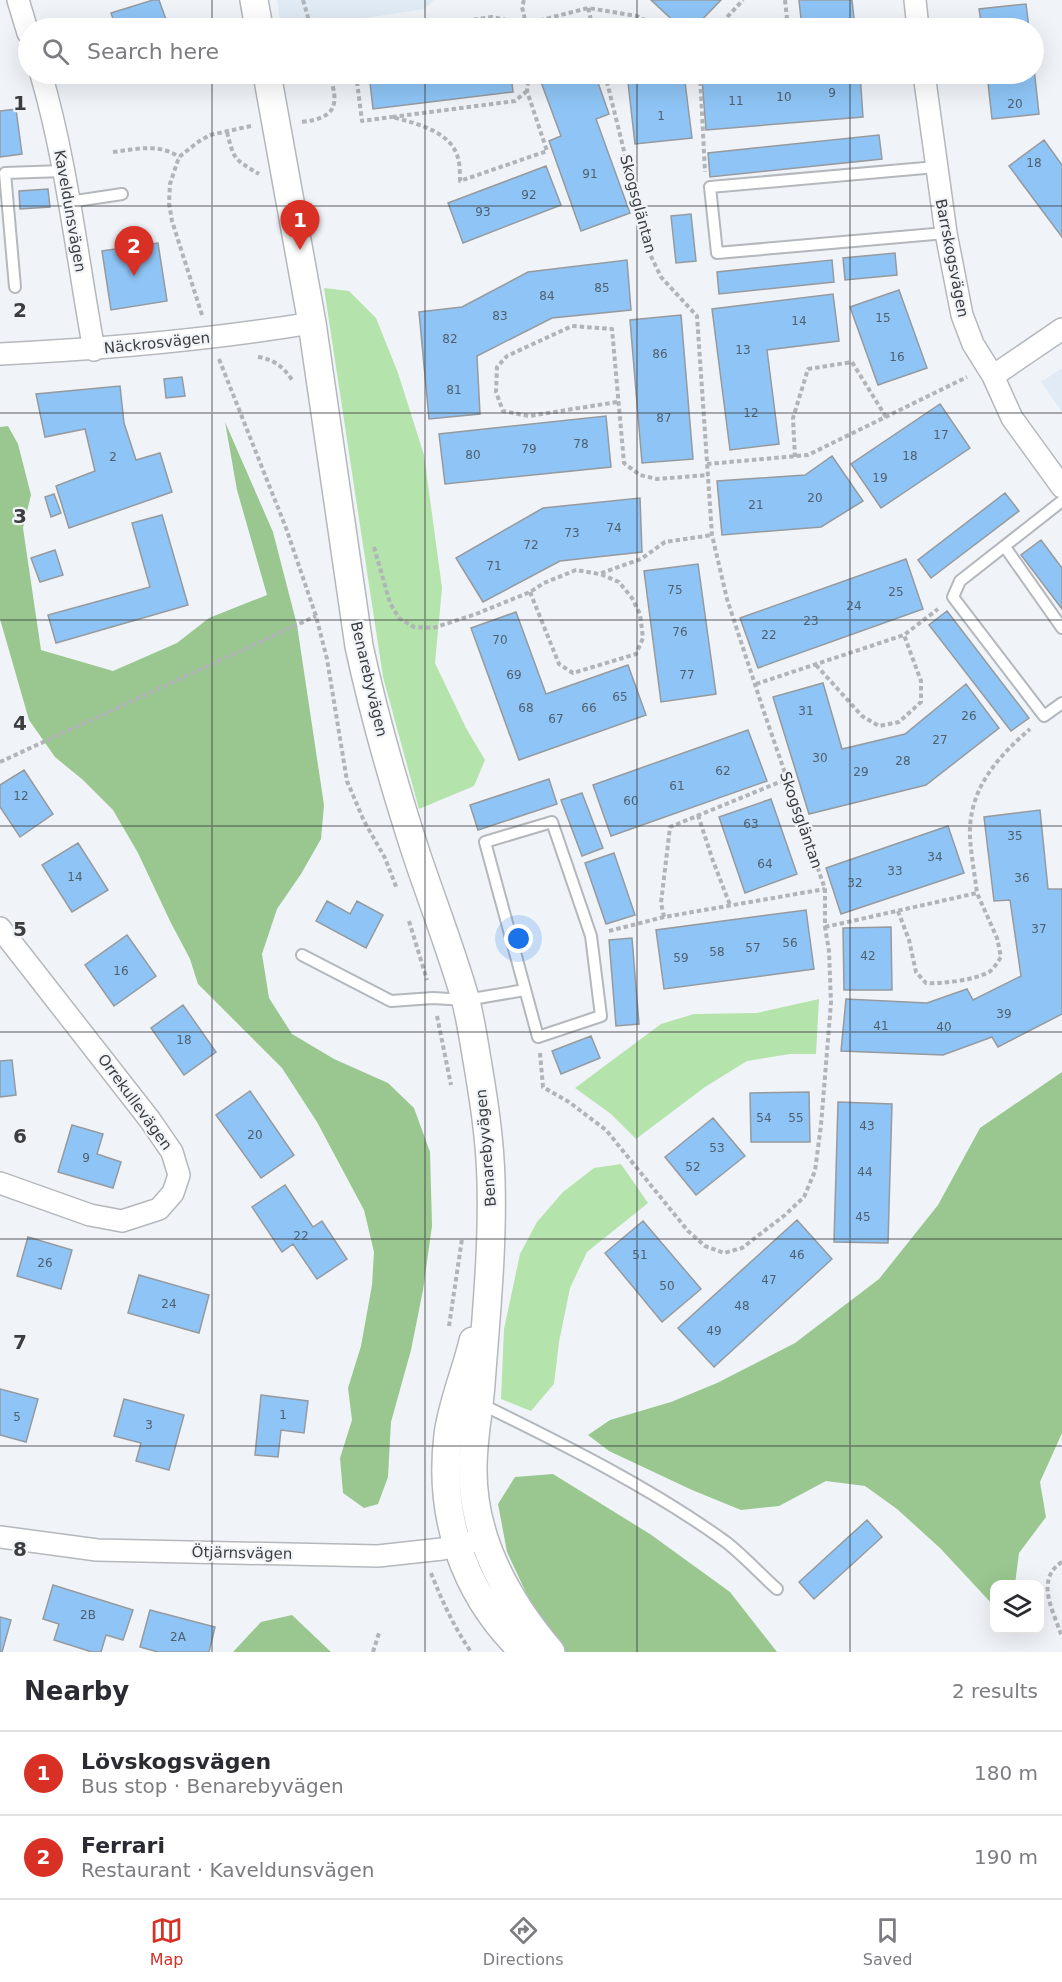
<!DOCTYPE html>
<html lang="en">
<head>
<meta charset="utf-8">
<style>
  body { margin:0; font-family:"DejaVu Sans",sans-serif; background:#f2f2f3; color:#2b2b33 }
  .controls { position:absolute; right:18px; bottom:18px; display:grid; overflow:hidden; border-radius:12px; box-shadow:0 6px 24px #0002 }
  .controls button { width:54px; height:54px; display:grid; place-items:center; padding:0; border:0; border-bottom:2px solid #e1e1e2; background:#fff; color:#2b2b33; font:30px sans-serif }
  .you { position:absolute; left:519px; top:939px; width:21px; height:21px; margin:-15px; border:4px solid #fff; border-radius:50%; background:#1a73e8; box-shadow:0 0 0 9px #1a73e833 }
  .badge { display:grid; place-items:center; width:39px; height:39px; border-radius:50%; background:#d93025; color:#fff; font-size:20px; font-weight:700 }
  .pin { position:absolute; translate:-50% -50px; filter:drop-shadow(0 2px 3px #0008) }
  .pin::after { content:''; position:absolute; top:32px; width:21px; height:18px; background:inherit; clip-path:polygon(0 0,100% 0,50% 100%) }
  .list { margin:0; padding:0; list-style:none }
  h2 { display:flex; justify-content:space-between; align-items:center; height:78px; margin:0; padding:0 24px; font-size:26px }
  h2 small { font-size:20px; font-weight:400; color:#7c7c81 }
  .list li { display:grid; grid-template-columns:39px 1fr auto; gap:18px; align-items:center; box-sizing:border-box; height:84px; padding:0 24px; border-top:2px solid #e1e1e2 }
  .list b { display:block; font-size:22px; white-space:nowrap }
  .list p { margin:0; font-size:20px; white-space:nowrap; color:#7c7c81 }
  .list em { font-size:20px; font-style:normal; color:#7c7c81 }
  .icon { flex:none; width:33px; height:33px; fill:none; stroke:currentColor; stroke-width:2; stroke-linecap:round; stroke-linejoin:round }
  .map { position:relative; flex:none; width:1062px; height:1652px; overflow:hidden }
  .search { position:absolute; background:#fff; box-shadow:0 6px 24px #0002; left:18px; right:18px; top:18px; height:66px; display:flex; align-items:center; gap:15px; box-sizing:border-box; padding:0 21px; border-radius:33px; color:#7c7c81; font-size:22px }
  .sheet { height:246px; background:#fff }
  nav { display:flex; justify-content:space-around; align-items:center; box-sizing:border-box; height:84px; border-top:2px solid #e1e1e2; background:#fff; font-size:16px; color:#7c7c81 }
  nav a { display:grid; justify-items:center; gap:3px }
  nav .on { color:#d93025 }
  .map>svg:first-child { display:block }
  .built { fill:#e1ebf5 }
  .green { fill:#b4e3ab }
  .forest { fill:#99c78f }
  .building { fill:#8ec5f6; stroke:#969a9e; stroke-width:1.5 }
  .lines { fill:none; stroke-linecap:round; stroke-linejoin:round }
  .service-casing { stroke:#b4b8bc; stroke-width:14 }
  .minor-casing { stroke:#b4b8bc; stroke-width:24 }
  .tertiary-casing { stroke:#b4b8bc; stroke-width:30 }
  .path { stroke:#b1b4b8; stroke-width:4; stroke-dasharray:4.5 3; stroke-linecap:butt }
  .service { stroke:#fff; stroke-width:10 }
  .minor { stroke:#fff; stroke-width:21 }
  .tertiary { stroke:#fff; stroke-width:27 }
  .grid { fill:none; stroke:#3b3d3f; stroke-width:1.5; stroke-opacity:0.55 }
  .labels { text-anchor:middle; stroke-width:4.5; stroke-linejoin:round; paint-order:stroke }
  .number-label { font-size:12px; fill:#505f6d }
  .street-label { font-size:15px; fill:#3b3d3f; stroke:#f0f4f8 }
  .grid-label { font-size:20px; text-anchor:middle; font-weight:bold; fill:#3b3d3f; stroke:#f0f4f8; stroke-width:4.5; stroke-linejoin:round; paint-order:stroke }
</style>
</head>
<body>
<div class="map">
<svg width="1062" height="1652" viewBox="0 0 1062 1652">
  <rect width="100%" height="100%" fill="#f0f4f8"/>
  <path class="built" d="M277,0H434L425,9L298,28H281Z
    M1062,368V412L1041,382Z"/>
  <path class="green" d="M324,288L349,291L376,318L398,373L424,455L442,588L435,663L466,728L485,760L474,786L419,809L383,677Z
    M819,999L816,1054H790L747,1061L705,1087L636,1139L611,1114L575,1088L661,1024L694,1014L757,1013Z
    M621,1164L648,1203L587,1252L570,1288L559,1342L554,1384L531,1411L501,1399L504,1329L520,1254L537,1222L563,1192L594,1168Z"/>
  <path class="forest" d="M225,422L273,532L297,625L324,805L321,839L301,874L277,909L262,954L269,998L292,1034L334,1059L388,1083L414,1108L430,1152L432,1226L423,1290L411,1350L391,1422L388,1477L378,1504L364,1508L343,1493L340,1458L352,1420L348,1388L361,1346L372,1285L374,1252L364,1210L317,1122L282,1068L198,984L190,959L170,921L138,853L113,810L83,780L55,757L29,720L0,619V427L8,426L18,444L31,495L23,528L41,650L113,671L177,643L209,618L267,595L237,490Z
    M1062,1072V1433L1040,1482L1046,1517L1019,1553L1015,1584H994V1606L940,1548L897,1509L865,1486L826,1481L779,1506L741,1510L692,1490L609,1451L588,1435L610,1420L671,1402L717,1383L795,1343L879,1279L938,1205L980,1128Z
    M553,1474L650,1534L730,1592L777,1652H564L544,1631L507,1552L498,1504L515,1477Z
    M292,1615L331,1652H233L261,1622Z"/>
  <path class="building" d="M153,0H159L169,28H116L111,13Z
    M651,0H721L694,28H681Z
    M799,0H852L855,28H802Z
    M1026,4L1029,28H982L979,9Z
    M1034,68L1039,114L992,119L987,74H1034Z
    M369,74H511L513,92L373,109Z
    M538,74H595L609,114L596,119L630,213L581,231L549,141L561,136Z
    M627,74H684L692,138L635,144Z
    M763,74H860L863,117L706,130L702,79Z
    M16,109L22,154L0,157V111Z
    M879,135L882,159L710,177L708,153Z
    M1044,140L1062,165V237L1009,166Z
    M546,166L561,205L463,243L448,203Z
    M48,189L50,207L20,209L19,191Z
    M691,214L696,261L676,263L671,216Z
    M158,243L167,301L111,310L102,251Z
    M895,253L897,275L845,280L843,258Z
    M627,260L631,310L552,318L477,356L480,414L429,419L419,312L462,307L528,272Z
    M832,260L834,282L719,294L717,272Z
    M899,290L927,368L878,385L850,307Z
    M833,294L839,341L767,350L779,444L730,450L712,309Z
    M681,315L693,459L642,463L630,320Z
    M182,377L185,396L166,398L164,379Z
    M120,386L124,423L136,460L160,453L172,492L69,528L56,486L95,471L85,429L45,437L36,394Z
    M940,404L970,448L881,508L851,464Z
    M606,416L611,467L445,484L439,434Z
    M832,456L863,501L821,527L722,535L717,481L805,475Z
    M1005,493L1019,511L931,578L918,560Z
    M54,494L61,513L51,517L45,497Z
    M640,498L642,552L560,561L483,602L456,558L543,508Z
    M162,515L188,605L56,643L48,615L150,587L132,523Z
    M1041,540L1062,568V609L1021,555Z
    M55,550L63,575L40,582L31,558Z
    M906,559L923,609L758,668L740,618Z
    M698,564L716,694L661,702L644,571Z
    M947,611L1029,718L1011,731L929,625Z
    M516,612L546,694L628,665L646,715L519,760L471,628Z
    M823,683L842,749L905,734L966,684L999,728L926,785L809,814L773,697Z
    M748,730L767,781L611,836L593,785Z
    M24,770L53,814L20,837L0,807V785Z
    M549,779L557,804L478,830L470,805Z
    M582,793L603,848L582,856L561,800Z
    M771,799L797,874L745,893L719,817Z
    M1040,810L1048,889H1062V1014L998,1047L992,1037L943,1055L841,1051L846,999L927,1003L967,989L973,1000L1021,976L1010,900L994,901L984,817Z
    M948,826L964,873L841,914L826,868Z
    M78,843L108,890L72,912L42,865Z
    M614,853L635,915L606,924L585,863Z
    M327,901L350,914L357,901L383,915L366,948L316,921Z
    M806,910L814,969L664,989L656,930Z
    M891,927L892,990H844L843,928Z
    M127,935L156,976L114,1006L85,965Z
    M632,938L639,1024L616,1026L609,940Z
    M183,1005L216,1052L184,1075L151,1028Z
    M591,1036L600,1058L561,1074L552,1051Z
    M12,1060L16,1095L0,1097V1061Z
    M250,1091L294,1155L261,1178L216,1115Z
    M809,1092L810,1142H751L750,1093Z
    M838,1102L892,1104L888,1243L834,1242Z
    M713,1118L745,1156L696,1195L665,1157Z
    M72,1125L103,1134L97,1154L121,1162L113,1188L58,1172Z
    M285,1185L313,1227L322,1221L347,1259L317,1279L293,1244L282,1252L252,1207Z
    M797,1220L832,1259L714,1367L678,1328Z
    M643,1221L701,1289L662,1322L605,1253Z
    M28,1237L72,1250L61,1289L17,1276Z
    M139,1275L209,1295L199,1333L128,1313Z
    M0,1389L38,1399L26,1442L0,1435Z
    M261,1395L308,1401L304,1433L281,1430L278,1457L255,1455Z
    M124,1399L184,1415L169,1470L136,1461L141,1443L114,1436Z
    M867,1520L882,1537L814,1599L799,1582Z
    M53,1585L133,1610L123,1640L106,1635L101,1652H92L54,1640L59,1624L43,1619Z
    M150,1610L215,1627L209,1652H158L140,1647Z
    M0,1617L11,1620L2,1652H0Z"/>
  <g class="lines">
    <defs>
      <path id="service" d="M936,167L710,187L717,253L946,233
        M69,202L122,194
        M15,287L5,173L63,171
        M1062,501L960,581L953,597L1044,716L1062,703
        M1005,547L1062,628
        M552,822L591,936L601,1016L538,1037L485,842Z
        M302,955L391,1001L433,998L466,1000L525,990
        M481,1404C563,1444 653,1489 726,1542C744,1556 760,1574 777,1589"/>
      <path id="minor" d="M18,0L28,33
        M915,0L918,28
        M41,74C67,163 77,258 94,350
        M924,74L946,233L962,315L973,344L993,376L1012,418L1062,487
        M0,354C105,349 209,340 312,323
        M993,376L1062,329
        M0,928L150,1120L172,1152L179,1175L173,1193L159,1209L122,1221L90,1215L0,1183
        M0,1537L97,1550L378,1556L442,1549L471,1542"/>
      <path id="tertiary" d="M254,0L259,28
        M267,74L312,323L359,646C374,716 394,785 416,853C432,901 451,949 465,998C470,1016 473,1036 476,1054C483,1095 490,1138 491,1180C493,1248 486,1316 481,1384C479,1412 473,1439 473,1468C472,1538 507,1600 551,1652
        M473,1341C466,1372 452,1403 448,1435C438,1517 464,1595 524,1652"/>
    </defs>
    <use href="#service" class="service-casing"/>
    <use href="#minor" class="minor-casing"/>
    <use href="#tertiary" class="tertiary-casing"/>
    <path class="path" d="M303,0L311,28
      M524,0L522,7L527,28
      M785,0L788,28
      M588,8L593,28
      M414,28L492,17L526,24L588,8L637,16L660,28
      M717,28L743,0
      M356,74L362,121L392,117
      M700,74L705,172
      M527,91L515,101L392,117C415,123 451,131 458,158C460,165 460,174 460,181L547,151L527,91L529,74
      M302,122C336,118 340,105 329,74
      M227,132C234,160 234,159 259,174
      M113,152C137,149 159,143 179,157
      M202,315L172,221L169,203L170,184L179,157L198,142L210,135L251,126
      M258,357C273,359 284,367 292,380
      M219,359L286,528L316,616L327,659L347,781L364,821L385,858L397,889
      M617,402L529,416L503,411L496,392L497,367L507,356L572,326L612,329L624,463L640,475L657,479L708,475
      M795,457L793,418L808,369L852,362L886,417
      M707,464L808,455L967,377
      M374,547L390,603L399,618L414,627L433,628L476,614L530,592L544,583L576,570L599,574L641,559L665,542L712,535
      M530,592L559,664L573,673L636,654L643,638L640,614L632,598L619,582L600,574
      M816,665L862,716L879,726L899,722L921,702V681L904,635
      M756,684L904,635L938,609
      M0,762L316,616
      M698,815L713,861L730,905
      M898,911L909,940L916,972L926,983C943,984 974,980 989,972C994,969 998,961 1001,957L997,938L977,893
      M664,917L661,903L670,827L787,779
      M409,921L427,980
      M825,927L977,893C975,875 969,845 970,828C972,785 999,756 1030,729
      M609,931L664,917L825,889
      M437,1016L451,1085
      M540,1053L543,1087L569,1102L606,1130L688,1231L705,1246L724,1253L742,1248L785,1215L804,1197L815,1171L821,1125L831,1003L829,951L825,927V889L765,715L727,599L712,535L697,316L661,277L649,252L605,74
      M449,1326L462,1239
      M1062,1562C1034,1580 1054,1612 1062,1637
      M431,1573C442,1601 454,1627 471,1652
      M373,1652L379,1633"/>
    <use href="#service" class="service"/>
    <use href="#minor" class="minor"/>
    <use href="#tertiary" class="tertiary"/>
  </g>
  <path class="grid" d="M212,0V28M425,0V28M637,0V28M850,0V28M212,74V1652M425,74V1652M637,74V1652M850,74V1652M0,206H1062M0,413H1062M0,620H1062M0,826H1062M0,1032H1062M0,1239H1062M0,1446H1062"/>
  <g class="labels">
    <g class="number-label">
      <text x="832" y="97">9</text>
      <text x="784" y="101">10</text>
      <text x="736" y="105">11</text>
      <text x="1015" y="108">20</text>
      <text x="661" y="120">1</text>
      <text x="1034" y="167">18</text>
      <text x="590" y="178">91</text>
      <text x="529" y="199">92</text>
      <text x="483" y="216">93</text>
      <text x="602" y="292">85</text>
      <text x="547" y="300">84</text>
      <text x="500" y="320">83</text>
      <text x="883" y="322">15</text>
      <text x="799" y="325">14</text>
      <text x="450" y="343">82</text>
      <text x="743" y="354">13</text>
      <text x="660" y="358">86</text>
      <text x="897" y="361">16</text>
      <text x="454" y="394">81</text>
      <text x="751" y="417">12</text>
      <text x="664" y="422">87</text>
      <text x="941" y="439">17</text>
      <text x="581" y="448">78</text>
      <text x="529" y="453">79</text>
      <text x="473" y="459">80</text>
      <text x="910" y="460">18</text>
      <text x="113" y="461">2</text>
      <text x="880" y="482">19</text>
      <text x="815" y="502">20</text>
      <text x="756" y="509">21</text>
      <text x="614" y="532">74</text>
      <text x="572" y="537">73</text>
      <text x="531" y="549">72</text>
      <text x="494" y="570">71</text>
      <text x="675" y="594">75</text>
      <text x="896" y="596">25</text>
      <text x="854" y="610">24</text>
      <text x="811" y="625">23</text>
      <text x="680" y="636">76</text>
      <text x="769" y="639">22</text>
      <text x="500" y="644">70</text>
      <text x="514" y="679">69</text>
      <text x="687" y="679">77</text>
      <text x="620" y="701">65</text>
      <text x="526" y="712">68</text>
      <text x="589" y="712">66</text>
      <text x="806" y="715">31</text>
      <text x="969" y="720">26</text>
      <text x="556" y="723">67</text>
      <text x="940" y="744">27</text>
      <text x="820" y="762">30</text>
      <text x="903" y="765">28</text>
      <text x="723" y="775">62</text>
      <text x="861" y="776">29</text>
      <text x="677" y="790">61</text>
      <text x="21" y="800">12</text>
      <text x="631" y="805">60</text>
      <text x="751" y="828">63</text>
      <text x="1015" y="840">35</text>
      <text x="935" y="861">34</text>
      <text x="765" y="868">64</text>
      <text x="895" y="875">33</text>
      <text x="75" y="881">14</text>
      <text x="1022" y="882">36</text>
      <text x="855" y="887">32</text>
      <text x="1039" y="933">37</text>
      <text x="790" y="947">56</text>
      <text x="753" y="952">57</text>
      <text x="717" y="956">58</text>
      <text x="868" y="960">42</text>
      <text x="681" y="962">59</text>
      <text x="121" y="975">16</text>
      <text x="1004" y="1018">39</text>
      <text x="881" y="1030">41</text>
      <text x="944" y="1031">40</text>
      <text x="184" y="1044">18</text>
      <text x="764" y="1122">54</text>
      <text x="796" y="1122">55</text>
      <text x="867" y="1130">43</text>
      <text x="255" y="1139">20</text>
      <text x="717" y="1152">53</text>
      <text x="86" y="1162">9</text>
      <text x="693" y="1171">52</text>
      <text x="865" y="1176">44</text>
      <text x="863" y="1221">45</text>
      <text x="301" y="1240">22</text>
      <text x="640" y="1259">51</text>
      <text x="797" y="1259">46</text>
      <text x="45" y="1267">26</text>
      <text x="769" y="1284">47</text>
      <text x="667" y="1290">50</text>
      <text x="169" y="1308">24</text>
      <text x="742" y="1310">48</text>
      <text x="714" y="1335">49</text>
      <text x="283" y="1419">1</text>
      <text x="17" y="1421">5</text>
      <text x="149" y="1429">3</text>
      <text x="88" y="1619">2B</text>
      <text x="178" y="1641">2A</text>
    </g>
    <g class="street-label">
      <text transform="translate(638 204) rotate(75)" y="5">Skogsgläntan</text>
      <text transform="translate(70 211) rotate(80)" y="5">Kaveldunsvägen</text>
      <text transform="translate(952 258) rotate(79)" y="5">Barrskogsvägen</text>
      <text transform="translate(157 343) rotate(-6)" y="5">Näckrosvägen</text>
      <text transform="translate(369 679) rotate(77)" y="5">Benarebyvägen</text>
      <text transform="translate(801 820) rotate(71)" y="5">Skogsgläntan</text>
      <text transform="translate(135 1102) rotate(54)" y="5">Orrekullevägen</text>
      <text transform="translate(486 1148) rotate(-95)" y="5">Benarebyvägen</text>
      <text transform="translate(242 1553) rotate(1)" y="5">Ötjärnsvägen</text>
    </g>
  </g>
  <g class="grid-label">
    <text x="20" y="110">1</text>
    <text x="20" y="317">2</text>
    <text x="20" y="523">3</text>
    <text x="20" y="730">4</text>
    <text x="20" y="936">5</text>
    <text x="20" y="1143">6</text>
    <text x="20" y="1349">7</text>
    <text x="20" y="1556">8</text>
  </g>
</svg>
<div class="controls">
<button><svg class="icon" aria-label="layers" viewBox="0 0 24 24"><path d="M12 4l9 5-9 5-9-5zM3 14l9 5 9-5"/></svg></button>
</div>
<div class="you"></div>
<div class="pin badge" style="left:300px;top:250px">1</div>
<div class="pin badge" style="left:134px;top:276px">2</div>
<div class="search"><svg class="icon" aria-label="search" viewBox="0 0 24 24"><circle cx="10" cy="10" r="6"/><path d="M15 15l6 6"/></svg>Search here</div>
</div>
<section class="sheet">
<h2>Nearby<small>2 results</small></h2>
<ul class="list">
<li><span class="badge">1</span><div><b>Lövskogsvägen</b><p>Bus stop · Benarebyvägen</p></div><em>180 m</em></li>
<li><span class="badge">2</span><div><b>Ferrari</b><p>Restaurant · Kaveldunsvägen</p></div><em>190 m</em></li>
</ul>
</section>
<nav>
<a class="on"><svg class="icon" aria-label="map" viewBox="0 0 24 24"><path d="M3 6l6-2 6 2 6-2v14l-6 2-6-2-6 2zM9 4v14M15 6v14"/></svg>Map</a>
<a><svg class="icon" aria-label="directions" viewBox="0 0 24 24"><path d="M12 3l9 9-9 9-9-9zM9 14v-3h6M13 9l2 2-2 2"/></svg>Directions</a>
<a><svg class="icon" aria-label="saved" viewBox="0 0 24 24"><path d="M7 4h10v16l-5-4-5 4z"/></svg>Saved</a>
</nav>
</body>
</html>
